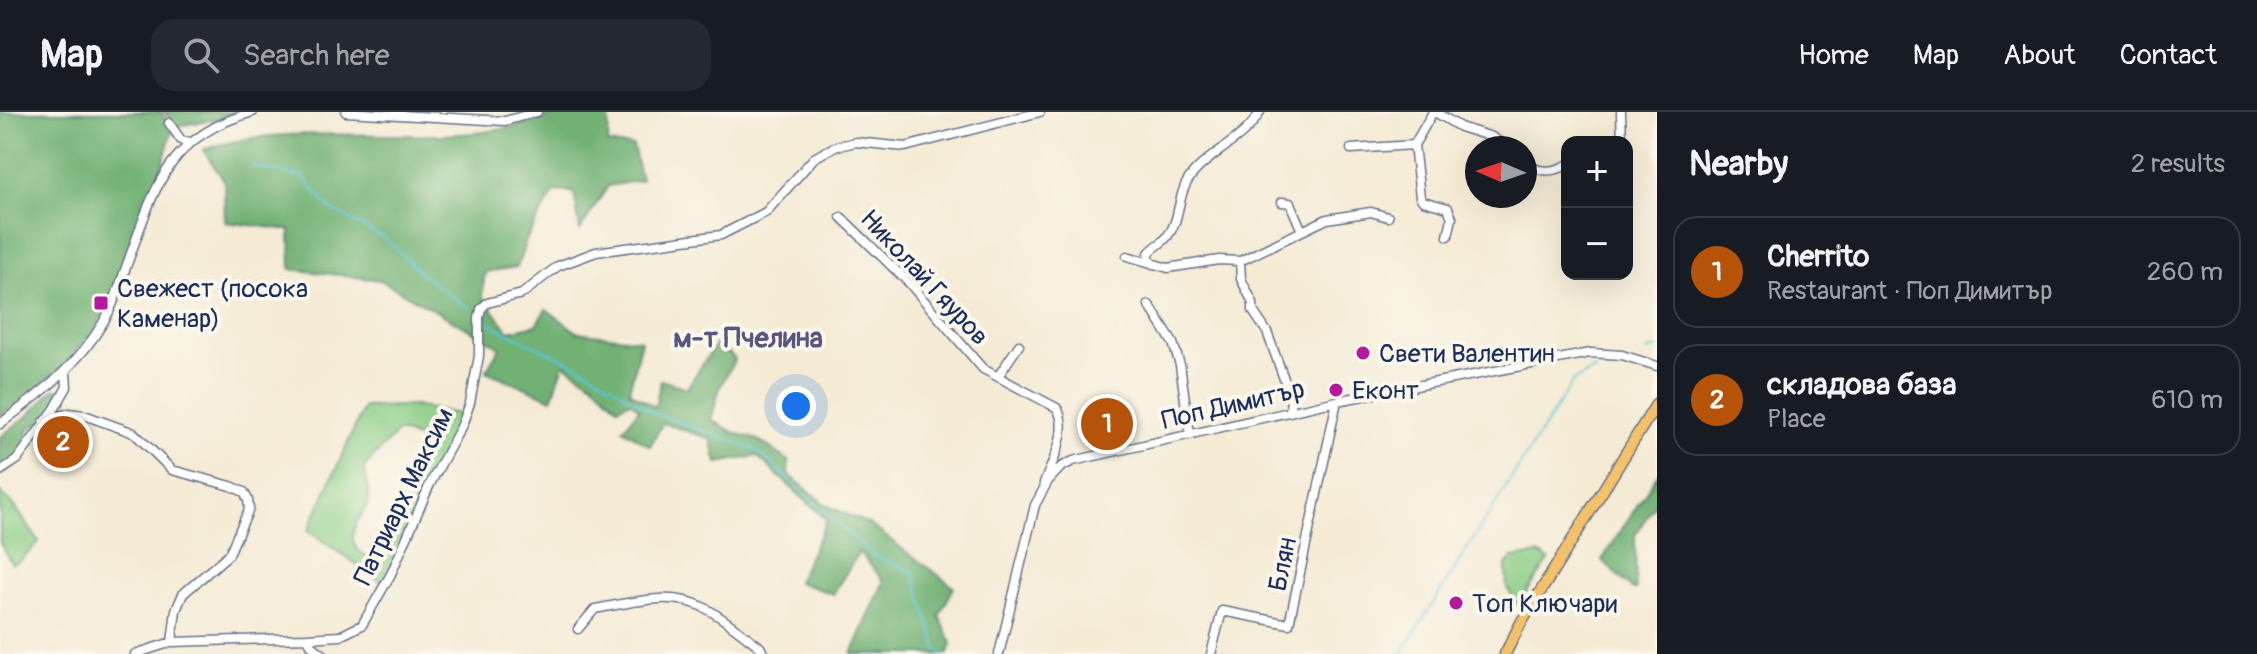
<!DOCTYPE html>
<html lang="en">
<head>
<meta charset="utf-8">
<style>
  body { margin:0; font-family:Pangolin,sans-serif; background:#242831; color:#f1f3f6 }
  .controls { position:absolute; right:24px; top:24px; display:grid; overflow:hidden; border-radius:16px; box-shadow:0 8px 32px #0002 }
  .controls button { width:72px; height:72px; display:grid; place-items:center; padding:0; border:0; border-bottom:2px solid #363941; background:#171b24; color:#f1f3f6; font:40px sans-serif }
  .compass { position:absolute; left:1465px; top:24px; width:72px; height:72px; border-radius:50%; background:#171b24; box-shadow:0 8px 32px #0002; rotate:272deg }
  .you { position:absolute; left:796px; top:294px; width:28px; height:28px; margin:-20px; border:6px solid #fff; border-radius:50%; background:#1a73e8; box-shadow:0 0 0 12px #1a73e833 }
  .badge { display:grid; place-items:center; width:52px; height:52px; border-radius:50%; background:#b45309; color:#fff; font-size:26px; font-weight:700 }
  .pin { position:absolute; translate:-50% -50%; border:4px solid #fff; box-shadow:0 2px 8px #0006 }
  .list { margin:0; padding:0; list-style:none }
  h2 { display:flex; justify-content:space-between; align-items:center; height:104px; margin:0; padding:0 32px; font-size:34px }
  h2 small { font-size:26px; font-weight:400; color:#9ea1a6 }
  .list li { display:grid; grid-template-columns:52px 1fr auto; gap:24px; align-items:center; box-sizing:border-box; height:112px; margin:0 16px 16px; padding:0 16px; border:2px solid #363941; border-radius:24px }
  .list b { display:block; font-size:30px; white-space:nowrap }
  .list p { margin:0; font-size:26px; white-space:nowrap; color:#9ea1a6 }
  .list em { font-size:26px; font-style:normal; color:#9ea1a6 }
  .icon { flex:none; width:44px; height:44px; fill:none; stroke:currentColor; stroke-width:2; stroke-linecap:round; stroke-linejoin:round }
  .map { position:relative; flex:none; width:1657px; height:542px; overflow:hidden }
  header { display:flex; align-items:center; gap:48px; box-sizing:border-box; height:112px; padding:0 40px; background:#171b24; border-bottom:2px solid #363941 }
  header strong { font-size:38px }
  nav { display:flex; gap:44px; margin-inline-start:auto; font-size:28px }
  .search { width:560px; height:72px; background:#242831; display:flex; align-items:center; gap:20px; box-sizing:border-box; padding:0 28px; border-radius:24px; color:#9ea1a6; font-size:30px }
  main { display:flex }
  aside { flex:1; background:#171b24 }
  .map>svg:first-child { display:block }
  .green { fill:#8cce86; stroke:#547e72; stroke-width:2; fill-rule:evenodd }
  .forest { fill:#71b173; stroke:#467068; stroke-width:2 }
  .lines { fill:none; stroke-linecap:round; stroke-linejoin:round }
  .stream { stroke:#5bc7d5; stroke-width:2 }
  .minor-casing { stroke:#677188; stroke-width:11 }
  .major-casing { stroke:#677188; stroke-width:13 }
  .minor { stroke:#fff; stroke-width:8 }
  .major { stroke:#f4c16a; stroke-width:10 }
  .poi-dot { fill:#b5179e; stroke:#fbf7ec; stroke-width:3 }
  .labels { text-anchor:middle; stroke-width:8; stroke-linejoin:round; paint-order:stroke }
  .street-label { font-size:26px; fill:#1b2f5e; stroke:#fbf7ec }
  .poi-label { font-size:26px; fill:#1b2f5e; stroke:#fbf7ec; text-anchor:start }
  .neighbourhood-label { font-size:28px; font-weight:bold; fill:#595581; stroke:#fbf7ec }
</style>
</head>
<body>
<header>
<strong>Map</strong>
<div class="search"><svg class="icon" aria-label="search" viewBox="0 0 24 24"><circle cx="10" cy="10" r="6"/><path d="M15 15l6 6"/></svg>Search here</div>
<nav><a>Home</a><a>Map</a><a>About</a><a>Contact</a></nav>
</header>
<main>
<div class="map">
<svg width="1657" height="542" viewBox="0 0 1657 542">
  <rect width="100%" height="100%" fill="#fbf7ec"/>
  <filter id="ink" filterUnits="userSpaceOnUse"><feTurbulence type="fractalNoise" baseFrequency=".0125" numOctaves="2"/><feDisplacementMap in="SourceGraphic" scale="16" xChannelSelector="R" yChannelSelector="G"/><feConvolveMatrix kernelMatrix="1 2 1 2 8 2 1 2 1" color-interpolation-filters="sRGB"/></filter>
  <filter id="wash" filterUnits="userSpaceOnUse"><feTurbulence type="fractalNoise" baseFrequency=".006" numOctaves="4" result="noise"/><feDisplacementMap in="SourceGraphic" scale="32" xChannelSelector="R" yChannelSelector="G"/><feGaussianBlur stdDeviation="1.8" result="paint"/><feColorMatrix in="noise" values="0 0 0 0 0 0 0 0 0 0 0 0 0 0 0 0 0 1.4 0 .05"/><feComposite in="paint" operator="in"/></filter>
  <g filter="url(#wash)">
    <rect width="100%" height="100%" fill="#f5ebd5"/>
    <path class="green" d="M414,294L465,303L384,471L308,419L364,295ZM398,319L426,329C415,352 405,459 367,444C359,441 353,434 353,425C352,410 368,399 369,386C369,379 365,364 364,355Z
      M0,381L13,392L39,430L20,449L12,452L0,431Z
      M1538,442L1549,448L1518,493L1507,476L1506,453L1513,446Z"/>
    <path class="forest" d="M0,0H161L172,19L162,55L98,213L62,256L0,305Z
      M164,0H236L220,7L176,14Z
      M560,0H612L609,7L608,32L633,34L641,68L608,74L580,118L574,80L555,79L527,126L517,155L485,160L482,184L509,219L536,213L546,197L577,220L641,228L629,279L655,295L661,268L687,276L717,230L735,247L720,275L711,308L733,320L758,328L789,349L788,362L826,393L869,412L954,475L939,504L952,531L948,542H852L884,469L859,440L833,482L797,470L827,408L757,344L717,351L711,327L663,311L650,334L623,317L639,297L631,289L618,295L593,271L564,252L552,287L486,259L500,235L380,168L291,157L290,118L225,110L224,68L203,38C307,0 447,49 560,0Z
      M54,277L63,278L55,302L29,317L19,350L0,363V325L29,303Z
      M1657,363V389L1635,423L1636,478H1633L1602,448Z"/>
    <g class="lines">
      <path class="stream" d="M251,54L303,65L329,96L387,128L423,163L469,196
        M485,207L496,215L591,260L654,301L756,338L874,444L913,460L938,539L943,542
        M1647,239L1657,236
        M1401,542L1573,269L1596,257"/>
    </g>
  </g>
  <g filter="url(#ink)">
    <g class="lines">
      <defs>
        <path id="minor" d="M346,0L505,9L537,0
          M1435,0L1460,15L1492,25L1509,36
          M1621,0L1622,30
          M169,11L181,28L190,30
          M1414,33L1420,85L1423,89L1448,96L1452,106L1448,124
          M1351,37L1414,33L1433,0
          M1525,51C1539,61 1552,61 1567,53
          M1282,90L1290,91L1302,119
          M841,105L909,171L983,257L1057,296C1070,318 1053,349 1044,371
          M1127,144L1168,156L1219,148L1240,149L1327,107L1371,100L1388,105
          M1240,149L1241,167L1253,191V199L1267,220L1291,286L1290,300
          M1153,152L1149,147V141C1154,135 1162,131 1167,125C1182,106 1176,81 1192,63C1211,39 1245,28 1260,0
          M1149,193L1173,231L1180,253L1190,323
          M999,263L1019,233
          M44,310L69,301L84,303L134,321L172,358L231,374L244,380L248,388L249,397L229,442L183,482L176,498L172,530
          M0,312C40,282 79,253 104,209C114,193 119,175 125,158C154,79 164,25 253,0
          M0,359L17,348L54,298L67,275L66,260
          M578,517L595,497C630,491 671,478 705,496C724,506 743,522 760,535L764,542
          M307,526L340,524L362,513L391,462L430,372L462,313L470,291L479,244V206L481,197L487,191L522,182L558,154L596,140L721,123L766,100L814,46L834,35L856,30L905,35L1040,0
          M135,542L172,530L307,526L312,534L323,542
          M999,542L1035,393L1048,369L1061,355L1073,349L1337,289L1590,241L1622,243L1657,254
          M1211,542L1222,499L1289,512L1337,289"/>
        <path id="major" d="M1505,542L1521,511L1657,291"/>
      </defs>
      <use href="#minor" class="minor-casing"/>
      <use href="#major" class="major-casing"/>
      <use href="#minor" class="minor"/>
      <use href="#major" class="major"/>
    </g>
  </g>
  <g class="poi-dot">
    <rect x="93" y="183" width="16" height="16" rx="4"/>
    <circle cx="1363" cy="241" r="8"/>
    <circle cx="1336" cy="278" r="8"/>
    <circle cx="1456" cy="491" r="8"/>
  </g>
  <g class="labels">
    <g class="street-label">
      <text transform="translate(925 165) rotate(47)" y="9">Николай Гяуров</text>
      <text transform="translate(1233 292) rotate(-13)" y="9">Поп Димитър</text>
      <text transform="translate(403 384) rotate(-64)" y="9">Патриарх Максим</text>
      <text transform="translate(1282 452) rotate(-78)" y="9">Блян</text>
    </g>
    <g class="poi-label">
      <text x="117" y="185">Свежест (посока<tspan x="117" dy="30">Каменар)</tspan></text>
      <text x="1379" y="250">Свети Валентин</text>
      <text x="1352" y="287">Еконт</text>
      <text x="1472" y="500">Топ Ключари</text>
    </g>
    <g class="neighbourhood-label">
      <text x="748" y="235">м-т Пчелина</text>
    </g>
  </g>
</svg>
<div class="controls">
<button>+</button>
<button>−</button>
</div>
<svg class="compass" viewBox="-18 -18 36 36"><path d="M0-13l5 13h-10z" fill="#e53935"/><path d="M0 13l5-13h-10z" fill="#9ea1a6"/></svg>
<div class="you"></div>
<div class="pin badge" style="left:1107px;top:312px">1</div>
<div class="pin badge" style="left:63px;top:330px">2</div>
</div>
<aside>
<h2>Nearby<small>2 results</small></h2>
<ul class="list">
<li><span class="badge">1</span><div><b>Cherrito</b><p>Restaurant · Поп Димитър</p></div><em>260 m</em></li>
<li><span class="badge">2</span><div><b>складова база</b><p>Place</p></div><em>610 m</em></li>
</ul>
</aside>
</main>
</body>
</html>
